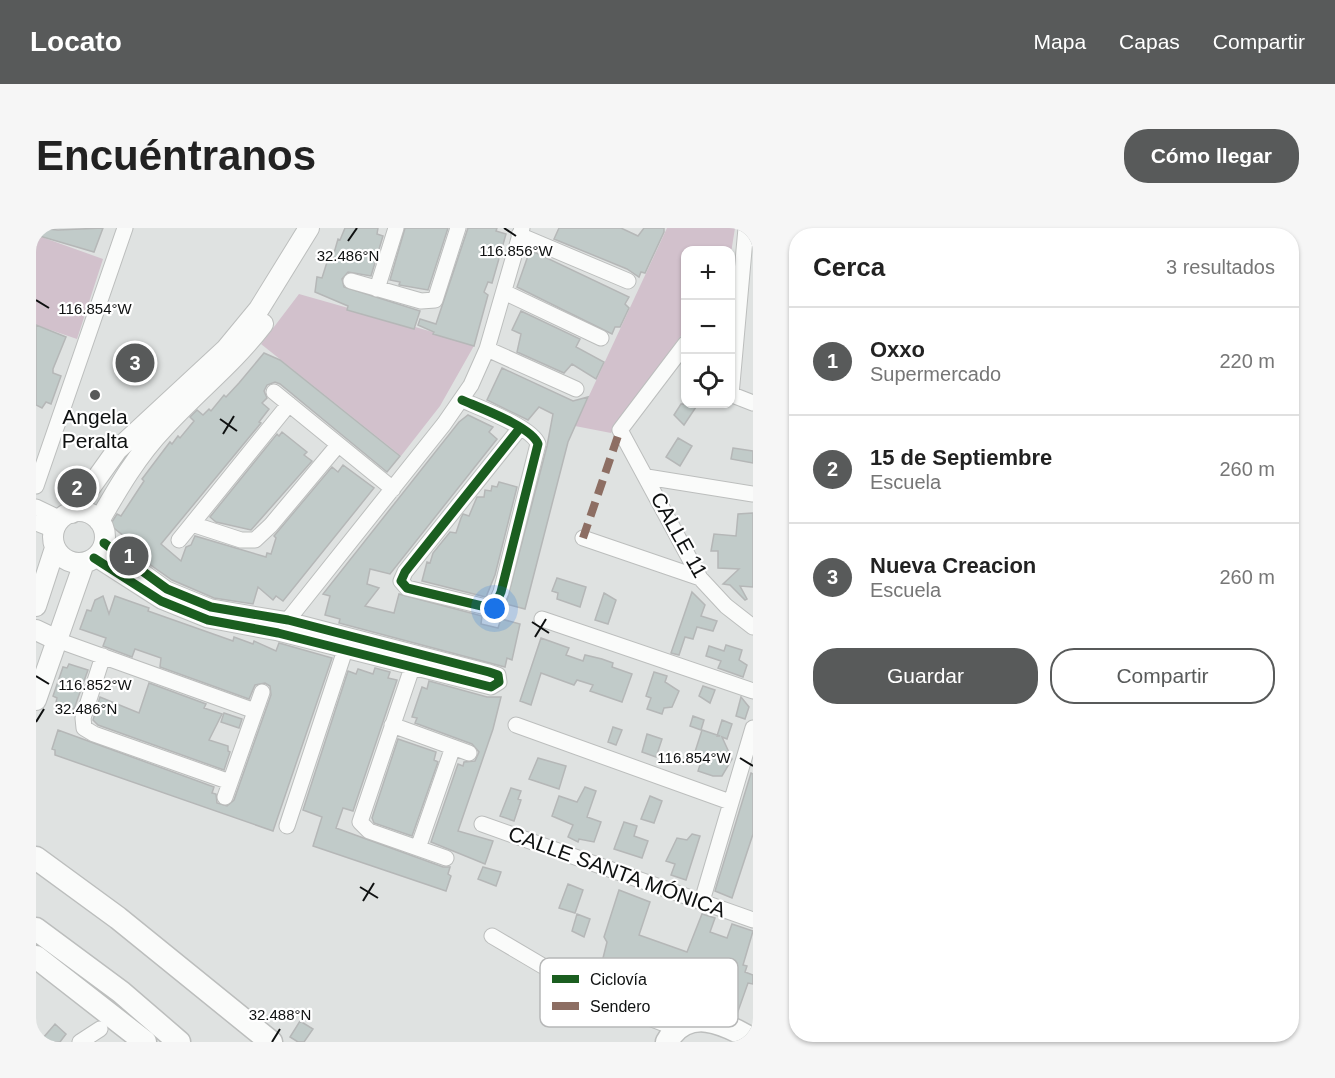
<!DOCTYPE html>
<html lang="es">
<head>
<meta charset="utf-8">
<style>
  body { margin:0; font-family:Helvetica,sans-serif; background:#f6f6f6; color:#222 }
  .controls { position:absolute; right:18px; top:18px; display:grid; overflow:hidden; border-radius:12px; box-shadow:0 2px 4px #0004 }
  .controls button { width:54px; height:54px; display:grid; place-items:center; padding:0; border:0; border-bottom:2px solid #e0e0e0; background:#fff; color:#222; font:30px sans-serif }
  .you { position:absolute; left:459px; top:381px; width:21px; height:21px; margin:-15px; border:4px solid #fff; border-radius:50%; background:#1a73e8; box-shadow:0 0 0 9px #1a73e833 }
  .badge { display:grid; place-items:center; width:39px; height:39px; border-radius:50%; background:#585a5a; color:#fff; font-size:20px; font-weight:700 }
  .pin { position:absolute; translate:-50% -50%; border:3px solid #fff; box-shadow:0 2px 6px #0006 }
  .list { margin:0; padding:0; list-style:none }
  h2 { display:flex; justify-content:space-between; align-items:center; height:78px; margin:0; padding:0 24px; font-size:26px }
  h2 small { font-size:20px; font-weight:400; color:#767676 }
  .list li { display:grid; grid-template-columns:39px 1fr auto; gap:18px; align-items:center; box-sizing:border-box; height:108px; padding:0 24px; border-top:2px solid #e0e0e0 }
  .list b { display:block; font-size:22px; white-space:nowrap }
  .list p { margin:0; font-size:20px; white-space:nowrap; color:#767676 }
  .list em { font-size:20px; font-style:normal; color:#767676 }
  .actions { display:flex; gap:12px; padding:18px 24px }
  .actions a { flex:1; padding:14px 0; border:2px solid #585a5a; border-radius:24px; text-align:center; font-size:21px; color:#585a5a }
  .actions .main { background:#585a5a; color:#fff }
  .icon { flex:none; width:33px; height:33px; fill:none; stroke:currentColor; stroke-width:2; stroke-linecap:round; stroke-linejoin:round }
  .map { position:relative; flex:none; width:717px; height:814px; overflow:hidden; border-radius:24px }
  header { display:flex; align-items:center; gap:36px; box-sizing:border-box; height:84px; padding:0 30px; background:#585a5a; color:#fff }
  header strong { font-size:28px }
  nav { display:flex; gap:33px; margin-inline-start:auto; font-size:21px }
  .intro { display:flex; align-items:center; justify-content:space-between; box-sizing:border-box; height:144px; padding:0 36px }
  h1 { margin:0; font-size:42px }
  .button { padding:15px 27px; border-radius:24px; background:#585a5a; color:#fff; font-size:21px; font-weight:700 }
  main { display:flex; gap:36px; padding:0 36px }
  aside { flex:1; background:#fff; border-radius:24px; box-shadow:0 2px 4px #0004 }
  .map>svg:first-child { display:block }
  .green { fill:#d2c1cc }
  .building { fill:#c1cbc9; stroke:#b5b7b7; stroke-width:1.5 }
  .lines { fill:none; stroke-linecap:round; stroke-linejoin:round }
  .minor-casing { stroke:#bcbebd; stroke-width:17 }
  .major-casing { stroke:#bcbebd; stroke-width:22 }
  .highway-casing { stroke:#bcbebd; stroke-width:25 }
  .minor { stroke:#fafbfa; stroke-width:15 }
  .major { stroke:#fafbfa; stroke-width:20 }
  .highway { stroke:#fafbfa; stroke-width:22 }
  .quiet { stroke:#8d6e63; stroke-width:8; stroke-dasharray:15 8; stroke-linecap:butt }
  .cycleway-casing { stroke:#fff; stroke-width:13 }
  .cycleway { stroke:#1b5e20; stroke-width:9 }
  .ticks { fill:none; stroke:#0f1111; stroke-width:2 }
  .poi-dot { fill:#585a5a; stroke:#fff; stroke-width:2 }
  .labels { text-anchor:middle; stroke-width:4.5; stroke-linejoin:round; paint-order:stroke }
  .poi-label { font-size:21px; fill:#0f1111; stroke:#fff }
  .street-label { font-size:21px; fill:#0f1111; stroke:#fff }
  .key { fill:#fff; stroke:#b7b8b8; stroke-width:1.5 }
  .key-label { font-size:16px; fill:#0f1111 }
  .ticks-label { font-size:15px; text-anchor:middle; fill:#0f1111; stroke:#fff; stroke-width:4.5; stroke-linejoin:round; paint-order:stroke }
</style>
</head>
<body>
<header>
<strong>Locato</strong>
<nav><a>Mapa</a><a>Capas</a><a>Compartir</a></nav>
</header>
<div class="intro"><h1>Encuéntranos</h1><a class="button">Cómo llegar</a></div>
<main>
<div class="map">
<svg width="717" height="814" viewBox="0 0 717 814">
  <rect width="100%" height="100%" fill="#dfe2e1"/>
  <path class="green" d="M631,0H699L695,25L694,22H650L649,102L575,205L539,198Z
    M0,7L67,31L41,111L0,97Z
    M263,66L439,116L404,178L365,228L225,116Z"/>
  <path class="building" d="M0,0L22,2L67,0L58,24L0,7Z
    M309,0H342L341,6L347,8L335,48L312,44L306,51L308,59L384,83L378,101L311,82L312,78L279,64L281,49L286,50L292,31L296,32L302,11L304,12Z
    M369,0H412L392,62L363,57L364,54L354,52Z
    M432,0H461L460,3L470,6L456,55L452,54L448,64L452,67L438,118L397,106L398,104L382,97L384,91L400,96Z
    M523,0H585L602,8L608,0H628V4L609,45L605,44L603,49L591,41L518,11Z
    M494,22L593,69L589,76L593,80L584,99H579L576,106L481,59Z
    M485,83L544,111L540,119L568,134L560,151L536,136L528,145L481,124L485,106L476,102Z
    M0,97L30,109L17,141V145L25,148L15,176L10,174L6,180L0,177Z
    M228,125L244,132L364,228L351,244L244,156L239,154L231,157L228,163L231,170L226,175L233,181L223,194L225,195L125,316L145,333L150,319L155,317L159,308L230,329L231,325L235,326L240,310L238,308L296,239L302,244L307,237L338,260L247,373L240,368L237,372L222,359L217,376L178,370L136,352L99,326L103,320L74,297L81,286L85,288L108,253L106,251L134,214L136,216L142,208L144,210L158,193L154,189L161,182L167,187L173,181L175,183L188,167L190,169L203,155Z
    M466,140L537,173L552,169L532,214L489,381L470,376L511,218L517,186L503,179L492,192L451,172Z
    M645,176H662L648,197L638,187Z
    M432,187L457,199L453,204L461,211L354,346L334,341L331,356L343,360L329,378L358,385L363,366L446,388L445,396L462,400L465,391L484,396L476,432L471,430L469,439L303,395L304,391L289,387L294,368L287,366L423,194Z
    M246,204L271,224L268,227L276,233L215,302L180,294L174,289L241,206L243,208Z
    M642,210L656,218L644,238L630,229Z
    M697,220L717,223V235L695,231Z
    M463,254L481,259L459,347L450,369L386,353L391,334L394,335L397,325L414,304L420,305L425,290L427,286L433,288L441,269H448L449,262L455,263L456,258L461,259Z
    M717,285V359L704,358L711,371L709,372L694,357L687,356L703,341L682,340V323H675L678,306L700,308L702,286Z
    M521,350L550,359L544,379L521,371L522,365L516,363Z
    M656,364L669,377L665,388L681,393L677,403L661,399L657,411L649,409L643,427L635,425Z
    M568,365L580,372L572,396L559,392Z
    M67,368L73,386L79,368L113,380L112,383L197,413L198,409L217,416L218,413L240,423L243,415L296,430L237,603L19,527V522L16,521L22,502L178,559L176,565L180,566L181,575L191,578L198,572L235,467L234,458L229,455L219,457L213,471L124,439L125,430L99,421L96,429L67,418L70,410L44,401L51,382L55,383L59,372Z
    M505,410L533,420L530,427L547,433L549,427L566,431L577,435L576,439L596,446L586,474L554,463L557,457L541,452L538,457L505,445L495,477L484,473Z
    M690,417L706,422L703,432L711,437L707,449L682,440L685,433L670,428L673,418L688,423Z
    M33,436L52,442L38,481L20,474L21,470L17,468L27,439L31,440Z
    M339,440L354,444L352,450L361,452L317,583L307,580L300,600L407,639H414L412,646L415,648L410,663L277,618L286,589L267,582L312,443L320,446L322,441L337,446Z
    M618,444L631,448L629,454L643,463L636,479L628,480L626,486L611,481L615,470L610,468Z
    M393,453L451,469H465L457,501L422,603L457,613L449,636L395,614L422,536L427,538L428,534L439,533L443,524L436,516L379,495L381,490L376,489L386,459L391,461Z
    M113,455L170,476L168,480L186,486L173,512L192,518V523L194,524L188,542L62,497L57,492L64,469L103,485Z
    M667,458L679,462L674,475L663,468Z
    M705,469L713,479L709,491L700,488Z
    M188,485L206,491L203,500L185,494Z
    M657,488L668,492L665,502L654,498Z
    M686,492L696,496L691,511L686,509L696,531L686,548H677L662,543L665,534L657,530L666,502L684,508H681Z
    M577,499L586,502L580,517L572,514Z
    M611,506L626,511L620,529L606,524Z
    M362,511L400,524L398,532L402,534L376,608L338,595L336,590Z
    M502,530L530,538L523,561L493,551Z
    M715,545L717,546V606L696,670L679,663Z
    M549,559L560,563L551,589L565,594L558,614L543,611L542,614L532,609L537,597L516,588L523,568L541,574Z
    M475,560L485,563L482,571L485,572L478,593L464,588Z
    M614,568L626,573L618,595L605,591Z
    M588,594L601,598L598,608L612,613L606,630L578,621Z
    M656,606L664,608L650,652L635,647L639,636L630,633L641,610L651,612Z
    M447,639L465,644L460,658L442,651Z
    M532,656L547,662L539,685L523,680Z
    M583,662L614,674L603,707L651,724L666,686L679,690L674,704L691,710L696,696L717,703L707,737L711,738L709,744L717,747V756L712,755L701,786L677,778L681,764L660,756L655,770L637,764L646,739L623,731L615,755L592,745V737L576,731L572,741L565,738L571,714L568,709Z
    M541,686L554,691L548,709L536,703Z
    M264,793L277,801L268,814H262L254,809Z
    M19,796L30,806L24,814H12L7,810Z"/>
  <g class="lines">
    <defs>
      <path id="minor" d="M483,7L592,53
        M315,53L385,73L399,72L422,0
        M341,61L360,0
        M468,64L565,110
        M650,115L584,202L664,350L690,378L717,399
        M451,121L540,161
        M238,164L357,261
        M694,166L717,175
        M695,167L710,0
        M426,172C444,180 496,199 502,216L465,364L460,375L450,379L371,360L365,353L369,344L484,200
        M611,249L717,266
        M0,258L89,0
        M0,279L25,291
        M0,295L18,302
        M156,296L205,312H219L235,297L302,217
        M547,310L664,350
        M143,312L253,176
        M58,330L125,373L172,392L242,405L455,459L463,454L462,447L453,444L252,392L175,379L131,361L68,315
        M506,391L717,463
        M247,398L408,196L435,157L451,121L486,0
        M21,412L219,483
        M67,428L47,490L48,500L58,506L194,554
        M379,431L324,594L333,603L410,630
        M356,497L433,525
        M480,497L694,574
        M189,569L226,464
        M446,596L717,692
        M251,598L312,413
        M382,620L417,519
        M666,673L717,500
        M456,708L561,770L642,801
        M44,814L64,801"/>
      <path id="major" d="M17 309a26 26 0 1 1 52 0a26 26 0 1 1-52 0Z
        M36,285L81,222L190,121L223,81L273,0
        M63,293C82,260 101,227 128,199C161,163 198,134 227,96
        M0,378L19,320
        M0,402L21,412
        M0,472L48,335"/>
      <path id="highway" d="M0,630L82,690L235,814
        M0,701L85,764L143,814
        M0,729L109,814
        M631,814C651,777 689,795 717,812"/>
    </defs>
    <use href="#minor" class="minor-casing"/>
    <use href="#major" class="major-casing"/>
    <use href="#highway" class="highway-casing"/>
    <use href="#minor" class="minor"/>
    <use href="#major" class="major"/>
    <use href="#highway" class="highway"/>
    <path class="quiet" d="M547,310L584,202"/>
    <defs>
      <path id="cycleway" d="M426,172C444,180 496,199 502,216L465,364L460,375L450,379L371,360L365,353L369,344L484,200
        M58,330L125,373L172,392L242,405L455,459L463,454L462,447L453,444L252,392L175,379L131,361L68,315"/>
    </defs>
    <use href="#cycleway" class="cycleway-casing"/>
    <use href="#cycleway" class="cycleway"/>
  </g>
  <path class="ticks" d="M468,0L480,8M312,13L321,0M0,72L13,80M184,191L201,203M187,206L198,188M496,394L513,405M499,409L510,391M0,448L13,456M0,494L8,481M704,530L717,538M324,659L342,670M327,673L338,655M236,814L244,801"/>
  <circle class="poi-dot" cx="59" cy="167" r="6"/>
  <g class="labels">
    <g class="poi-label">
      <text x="59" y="196">Angela<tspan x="59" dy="24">Peralta</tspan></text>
    </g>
    <g class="street-label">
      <text transform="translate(643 307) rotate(61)" y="7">CALLE 11</text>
      <text transform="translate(581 644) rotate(20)" y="7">CALLE SANTA MÓNICA</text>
    </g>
  </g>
  <rect x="504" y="730" width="198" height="69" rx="9" class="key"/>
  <rect x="516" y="747" width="27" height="8" fill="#1b5e20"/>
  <rect x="516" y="774" width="27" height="8" fill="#8d6e63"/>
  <g class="key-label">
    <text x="554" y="757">Ciclovía</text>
    <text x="554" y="784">Sendero</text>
  </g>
  <g class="ticks-label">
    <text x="480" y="28">116.856°W</text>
    <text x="312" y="33">32.486°N</text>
    <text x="59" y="86">116.854°W</text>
    <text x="59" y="462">116.852°W</text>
    <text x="50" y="486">32.486°N</text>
    <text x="658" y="535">116.854°W</text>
    <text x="244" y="792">32.488°N</text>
  </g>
</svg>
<div class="controls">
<button>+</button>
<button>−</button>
<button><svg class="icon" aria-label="locate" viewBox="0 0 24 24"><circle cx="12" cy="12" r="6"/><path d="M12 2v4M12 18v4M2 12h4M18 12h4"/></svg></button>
</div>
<div class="you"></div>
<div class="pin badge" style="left:93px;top:328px">1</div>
<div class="pin badge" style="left:41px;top:260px">2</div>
<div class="pin badge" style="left:99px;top:135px">3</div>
</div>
<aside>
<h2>Cerca<small>3 resultados</small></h2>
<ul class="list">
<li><span class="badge">1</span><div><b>Oxxo</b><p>Supermercado</p></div><em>220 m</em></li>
<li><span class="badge">2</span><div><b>15 de Septiembre</b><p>Escuela</p></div><em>260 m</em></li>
<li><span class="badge">3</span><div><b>Nueva Creacion</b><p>Escuela</p></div><em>260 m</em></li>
</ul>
<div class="actions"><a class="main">Guardar</a><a>Compartir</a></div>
</aside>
</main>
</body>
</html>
